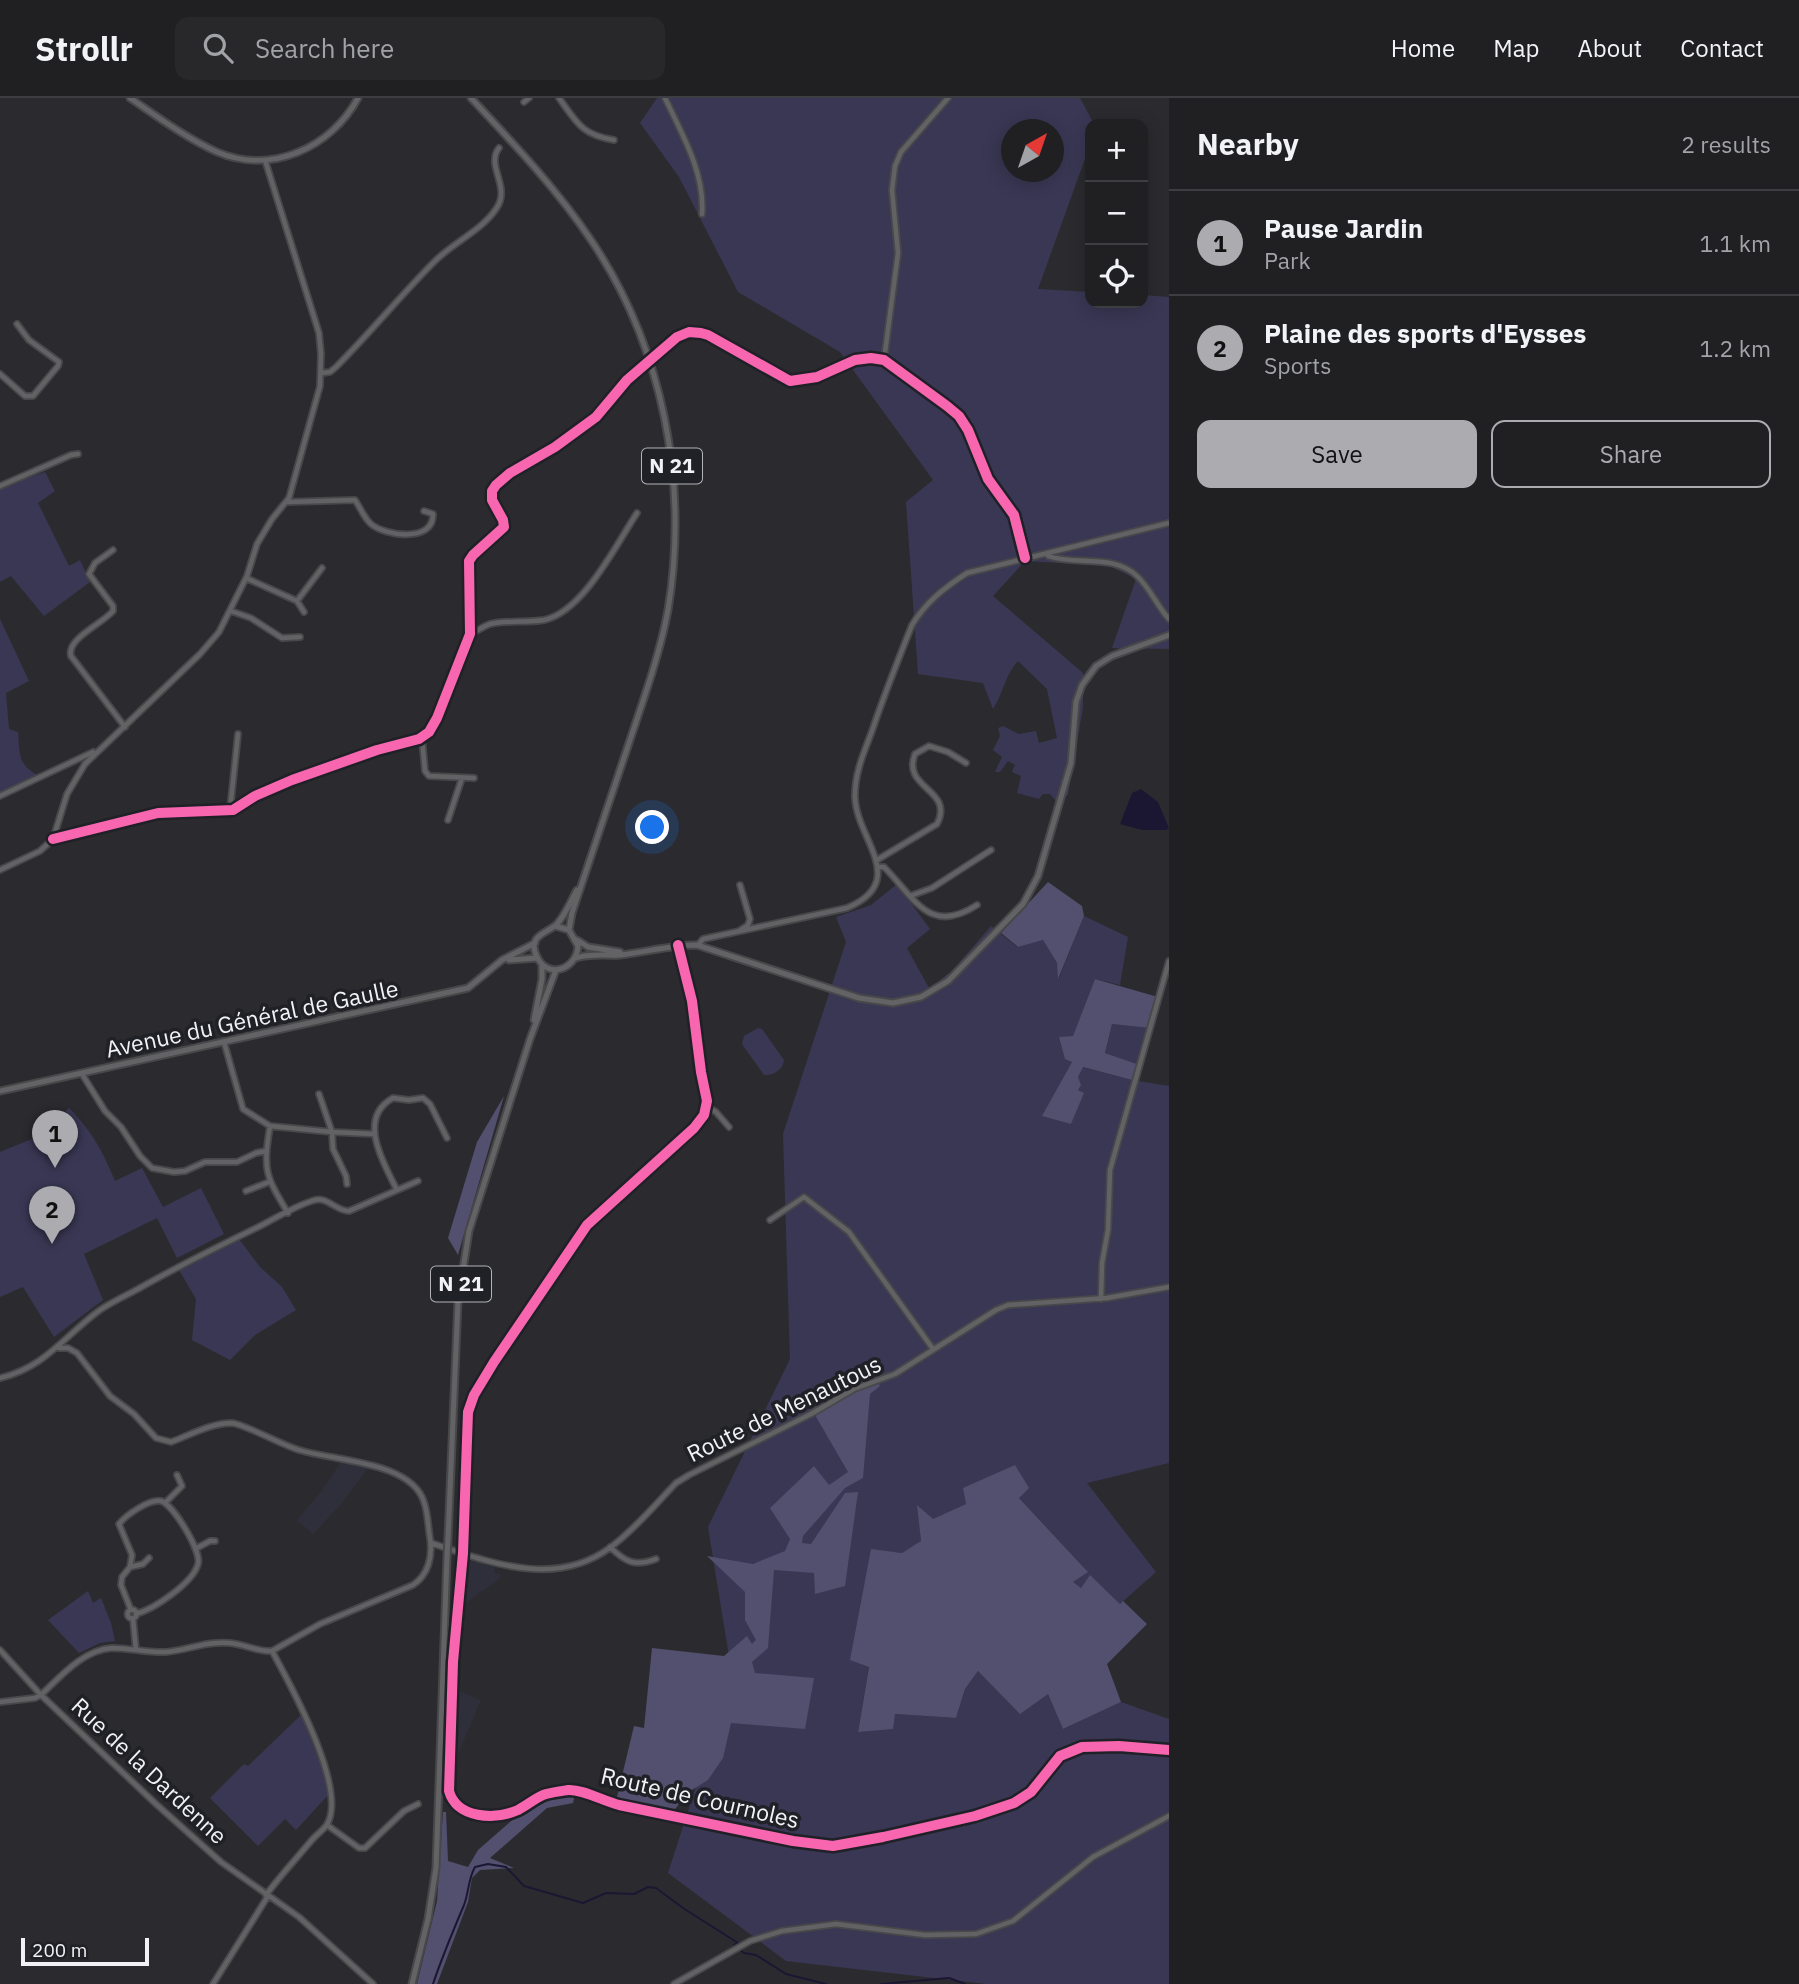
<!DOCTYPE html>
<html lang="en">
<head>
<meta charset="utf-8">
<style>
  body { margin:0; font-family:"IBM Plex Sans",sans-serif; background:#28282b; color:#f1f3f6 }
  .controls { position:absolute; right:21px; top:21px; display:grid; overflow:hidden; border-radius:14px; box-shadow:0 4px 18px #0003 }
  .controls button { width:63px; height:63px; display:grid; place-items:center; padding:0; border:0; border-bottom:2px solid #3d3e41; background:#202023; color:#f1f3f6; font:35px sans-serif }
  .compass { position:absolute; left:1001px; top:21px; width:63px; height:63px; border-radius:50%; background:#202023; box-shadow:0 4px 18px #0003; rotate:40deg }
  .scale { position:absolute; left:21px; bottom:18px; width:128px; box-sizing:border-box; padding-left:7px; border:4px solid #f1f1f6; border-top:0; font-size:19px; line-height:24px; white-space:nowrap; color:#f1f1f6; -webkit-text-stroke:5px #202027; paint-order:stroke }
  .you { position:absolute; left:653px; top:730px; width:24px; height:24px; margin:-18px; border:5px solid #fff; border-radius:50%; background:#1a73e8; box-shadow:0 0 0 10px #1a73e833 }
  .badge { display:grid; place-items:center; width:46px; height:46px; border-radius:50%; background:#acacb0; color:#111; font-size:23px; font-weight:700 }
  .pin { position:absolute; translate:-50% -58px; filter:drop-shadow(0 2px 4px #0008) }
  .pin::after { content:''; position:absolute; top:37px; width:24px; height:21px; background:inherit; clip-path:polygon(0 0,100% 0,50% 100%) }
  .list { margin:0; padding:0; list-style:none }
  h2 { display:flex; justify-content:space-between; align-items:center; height:91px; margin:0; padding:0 28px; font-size:30px }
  h2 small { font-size:23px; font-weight:400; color:#a2a3a6 }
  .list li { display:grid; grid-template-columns:46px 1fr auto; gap:21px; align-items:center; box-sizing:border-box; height:105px; padding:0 28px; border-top:2px solid #3d3e41 }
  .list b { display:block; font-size:26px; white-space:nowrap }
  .list p { margin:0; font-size:23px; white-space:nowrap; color:#a2a3a6 }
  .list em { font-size:23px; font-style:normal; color:#a2a3a6 }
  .actions { display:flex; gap:14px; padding:21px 28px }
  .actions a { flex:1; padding:16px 0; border:2px solid #acacb0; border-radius:14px; text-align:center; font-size:24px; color:#acacb0 }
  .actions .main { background:#acacb0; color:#111 }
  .icon { flex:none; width:38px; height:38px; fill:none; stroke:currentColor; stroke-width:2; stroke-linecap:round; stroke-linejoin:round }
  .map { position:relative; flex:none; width:1169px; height:1886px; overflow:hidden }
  header { display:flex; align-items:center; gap:42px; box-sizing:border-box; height:98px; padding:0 35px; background:#202023; border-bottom:2px solid #3d3e41 }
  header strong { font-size:33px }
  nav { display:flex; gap:38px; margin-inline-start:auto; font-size:24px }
  .search { width:490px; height:63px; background:#28282b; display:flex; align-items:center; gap:18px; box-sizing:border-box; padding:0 24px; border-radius:14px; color:#a2a3a6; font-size:26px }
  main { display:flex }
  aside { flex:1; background:#202023 }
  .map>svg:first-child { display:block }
  .built { fill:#2f2f3b }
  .green { fill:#3a3754; fill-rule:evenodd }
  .forest { fill:#524f6f }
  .water { fill:#1b1733 }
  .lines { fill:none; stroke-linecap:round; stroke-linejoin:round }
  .stream { stroke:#1b1733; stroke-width:2 }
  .minor-casing { stroke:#48484a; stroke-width:8 }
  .major-casing { stroke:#48484a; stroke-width:9 }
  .minor { stroke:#626265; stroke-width:4.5 }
  .major { stroke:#636366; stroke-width:5 }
  .minor-bridge-casing { stroke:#48484a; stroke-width:8; stroke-linecap:butt }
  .major-bridge-casing { stroke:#48484a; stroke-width:9; stroke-linecap:butt }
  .minor-bridge { stroke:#626265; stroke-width:4.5 }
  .major-bridge { stroke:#636366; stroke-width:5 }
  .cycleway-casing { stroke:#202027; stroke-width:15 }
  .cycleway { stroke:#f766af; stroke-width:10 }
  .labels { text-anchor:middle; stroke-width:7; stroke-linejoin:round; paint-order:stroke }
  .shield { fill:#202027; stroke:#b2b2b8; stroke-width:2 }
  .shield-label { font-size:21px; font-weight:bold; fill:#f1f1f6 }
  .street-label { font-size:23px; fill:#f1f1f6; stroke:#202027 }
</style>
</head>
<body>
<header>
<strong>Strollr</strong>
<div class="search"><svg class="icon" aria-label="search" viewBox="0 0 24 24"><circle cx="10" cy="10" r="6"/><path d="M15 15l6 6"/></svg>Search here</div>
<nav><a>Home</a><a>Map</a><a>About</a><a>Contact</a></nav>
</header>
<main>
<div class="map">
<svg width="1169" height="1886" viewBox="0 0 1169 1886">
  <rect width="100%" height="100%" fill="#2b2b2f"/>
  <path class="built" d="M341,1364L368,1370L341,1406L313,1436L297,1422L321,1394Z
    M466,1462L495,1469L494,1475L500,1476L499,1481L460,1509Z
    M455,1591L481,1602L453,1667Z"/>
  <path class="green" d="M657,0H1080L1094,26H1090V47L1038,191L1090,194V205H1143V197L1169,199V551L1112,550L1136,481L1110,468L1025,463L993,498L1083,575V609L1068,697L1056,703L1050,696H1043L1039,701L1017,695L1021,678L1012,674L1015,667L1008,663L1000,674H995L1002,659L993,652L1000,638L998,630L1003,628L1019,636L1036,633L1039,645L1057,640L1047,591L1018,563C1004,579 1004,594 993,611L983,585L918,576L906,404L933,382L840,254L738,194L679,79L640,25ZM1012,32H1054V74H1012Z
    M45,374L55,393L38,405L69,468L80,462L90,484L44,518L11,478L0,484V390Z
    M0,521L29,583L6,595L9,631L18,634C20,656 17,665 37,677L0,695Z
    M897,786L930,831L907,850L929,890L952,873L991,828L1017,849L1043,842L1057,865L1059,880L1084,818L1128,839L1120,887L1095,881L1073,939L1072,964L1043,1018L1083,995L1078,992V979L1082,969L1132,982L1169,988V1365L1087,1385L1156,1474L1120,1506L1090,1478L1081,1490L1072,1484L1087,1473L1019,1400L966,1406L932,1422L918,1408L921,1444L902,1455L871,1452L869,1568L858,1633L894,1616L956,1620L965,1591L978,1573L1048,1596L1063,1631L1121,1604L1169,1621V1886H986L786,1863L668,1775L732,1577L708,1429L790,1261L783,1036L846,844L836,819L871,807Z
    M1112,926L1149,930L1137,966L1105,955Z
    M758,930L762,931L784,962C783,971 774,978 764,977L742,946L744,938Z
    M69,1010C93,1035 102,1052 115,1083L142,1070L163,1109L201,1090L224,1136L177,1160L157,1120L84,1156L103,1202L54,1239L23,1189L0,1199V1054L37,1039Z
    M239,1141L260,1169L282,1189L296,1212L255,1237L230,1262L192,1242L196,1201L179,1172Z
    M88,1493L93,1505L101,1500L111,1525L115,1543L100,1545L79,1555L48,1522Z
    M301,1617L326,1680L329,1696L296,1732L285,1721L258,1748L210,1700L244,1666L248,1668Z"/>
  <path class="forest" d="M1048,784L1082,808L1084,818L1058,881L1057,865L1043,842L1018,849L1001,835Z
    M1095,881L1158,899L1149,930L1112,926L1105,955L1137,966L1132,982L1083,969L1078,979L1081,987L1078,992L1084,995L1071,1026L1042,1018L1072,964L1065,961L1059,939L1073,938Z
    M504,998L458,1157L448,1140L477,1044Z
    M878,1284L880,1288L870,1296L863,1380L845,1390L803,1438L802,1445L811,1446L845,1395L858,1394L845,1488L815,1496L814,1475L774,1472L768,1550L752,1564L755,1575L814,1580L805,1631L731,1625L723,1660L708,1682L687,1695L673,1714L616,1703L634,1628L644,1630L652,1550L724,1558L747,1538L752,1546L756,1542L745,1522V1494L707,1458L753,1466L785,1453L790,1441L770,1410L814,1368L829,1387L848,1374L815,1317L856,1293Z
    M1015,1367L1029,1390L1019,1400L1088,1474L1073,1484L1081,1490L1090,1477L1120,1506L1123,1503L1147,1526L1107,1566L1121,1604L1063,1631L1048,1596L1020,1616L978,1573L965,1591L956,1620L895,1616L893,1631L858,1634L869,1569L850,1562L871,1451L902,1455L921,1443L917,1407L933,1421L966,1406L963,1390Z
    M575,1696L573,1705L547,1710L490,1760L514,1770L480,1772L472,1780L468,1804L437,1886H417L437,1803L443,1714H446L448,1763L468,1769L478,1752L526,1710L548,1697Z"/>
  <path class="water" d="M1141,691L1158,704L1169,730L1166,732H1142L1120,726L1132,695Z"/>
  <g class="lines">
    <path class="stream" d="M433,1886C442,1859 453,1833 464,1807C469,1794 468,1781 475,1769L488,1766L506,1769L524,1788L583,1805L606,1795L634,1796L648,1789L656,1790L683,1810L738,1845L734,1847L744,1855L756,1857L786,1876L826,1886
      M881,1886L949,1880L965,1886"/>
    <defs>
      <path id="minor" d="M559,0C577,25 582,37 614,42
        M665,0C682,36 705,75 702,116
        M524,4L529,0
        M665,250L677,239L689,234L708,237L790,283L817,279L855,262L871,260L884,262L947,308L959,318L968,332L988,381L1014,417L1025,460
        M884,262L898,155L892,92L895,68L901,54L948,0
        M321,275L330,274L336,269C370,235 401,197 435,163C454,144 481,133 496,111C512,89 485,68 499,50
        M0,276L25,298H33L58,268L59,264L29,242L17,226
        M0,388L71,357L78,356
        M287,404L355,402C360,409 364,420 371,426C385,438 434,445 433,416L424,413
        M113,452L95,465L89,476L113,508V513C102,526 66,541 71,558L125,629
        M1047,455L1048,458C1076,468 1113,455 1137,478C1150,490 1157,508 1169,521
        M246,480L297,503L304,514
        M297,503L322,470
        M231,513L251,520L282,540L300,539
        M471,536C477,533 484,528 490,526C507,522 526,525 544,522C583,514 616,447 637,415
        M422,640L425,673L429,678L474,680
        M0,698L93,654
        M230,712L238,636
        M448,722L462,680
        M53,741L158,715L233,712L255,698L292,682L377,652L419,641L429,634L437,620L470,536L469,463L473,457L504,429C502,418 489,405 492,393C496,379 536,360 549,353C566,343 584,331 598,317C611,304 620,288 634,276
        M877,762L937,726C955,691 901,691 915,656L929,648L948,654L966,665
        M879,769H884C915,800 929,838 977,807
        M0,772L40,753L53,741L67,696L85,666L200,556L219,534L247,478L257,446L272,421L289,400L320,288L321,256L319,235L265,62
        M910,798L932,790L991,752
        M739,833L748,827L750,821L740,787
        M678,847L692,903L701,974L707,1003L704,1017L694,1030L587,1127L494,1264L474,1297L468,1314L463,1455L453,1564L449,1693C457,1721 495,1722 518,1712C528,1707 536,1699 546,1696C553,1694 561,1693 568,1692C583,1691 603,1703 619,1707L793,1743L833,1748L883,1739L975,1718L1014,1705L1031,1694L1060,1658L1082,1649L1119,1648L1169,1652
        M698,847L703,841L847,810C910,783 857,742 855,700C854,677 864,654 872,633C884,597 898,562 912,527C926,504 944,490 967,475L1169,425
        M224,944L243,1011L270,1028L332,1034L333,1051L346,1078L347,1086
        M82,976L105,1013L121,1029L140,1058L152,1070L174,1074L185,1073L205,1064H237L256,1055L266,1053
        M319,996L332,1034L374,1036
        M706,1008L716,1014L729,1029
        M270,1028C263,1072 265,1077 288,1115
        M397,1092C384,1066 356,1020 393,1000L409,1002L423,1000L430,1006L447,1040
        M246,1093L269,1084
        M770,1122L804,1099L849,1134L933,1251
        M1101,1201L1102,1165L1108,1132L1110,1072L1169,863
        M59,1250H68L77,1255L110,1298L134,1316L156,1340L171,1344C190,1337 211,1325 232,1325C244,1326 280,1346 296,1351C330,1363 411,1362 424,1404C428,1415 428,1429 430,1440C433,1459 428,1477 413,1487L320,1526L272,1553
        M0,1280C46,1269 64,1238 100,1212C112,1204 125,1198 138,1191C175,1170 213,1151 252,1132C272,1123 293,1108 315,1102C328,1099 336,1113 349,1113L418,1083
        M165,1405L182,1388L177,1377
        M431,1445C489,1464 555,1491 611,1449C635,1431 655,1407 676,1385L689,1377L811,1316L854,1291L895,1276L996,1212L1008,1207L1107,1200L1169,1189
        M610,1449C625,1464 635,1469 656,1461
        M197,1450L210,1443H215
        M130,1469L143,1466L149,1460
        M127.5 1516a4.5 4.5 0 1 1 9 0a4.5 4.5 0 1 1-9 0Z
        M131,1512L121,1487L122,1479L130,1469L132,1457L119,1426C126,1417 149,1401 161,1403C173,1406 202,1454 198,1466C193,1485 154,1511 136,1516
        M133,1521L136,1552
        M0,1552L41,1597C61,1578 83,1552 112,1550C130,1550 148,1555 166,1554C189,1552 204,1543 230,1545C244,1546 257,1554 272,1553C290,1586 350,1694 326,1728C322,1733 315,1738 311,1743C296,1761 280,1778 266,1797
        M0,1604L35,1600L41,1597L156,1706L221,1764L299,1819L373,1886
        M327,1727L359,1750H365L404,1713L418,1706
        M213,1886L268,1798
        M674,1886L750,1843L782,1833L836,1826L925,1837L976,1836L1013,1823L1093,1759L1169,1718"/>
      <path id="major" d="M130,0C158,19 186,40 217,54C271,77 331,50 358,0
        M471,0C513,45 556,90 591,142C663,249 689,385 668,512C660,555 645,597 631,639C611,698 592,756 572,815L569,832
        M555,828L569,832L578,848C577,871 548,882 537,859C526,837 548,835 557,826C565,817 571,803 577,792
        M577,842L588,849L620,854
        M576,860C591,855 605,858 620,857C646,854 671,847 697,847L859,900L893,905L921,899L948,883L1023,806L1038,778L1071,665L1076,604L1082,587L1096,568L1112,558L1169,537
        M509,862L537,860
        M534,922L542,881V867
        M0,993L468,890L502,862L535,845
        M448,1440L458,1203L469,1133L530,941L556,872
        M412,1886L428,1821L436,1770L447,1459"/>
    </defs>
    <use href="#minor" class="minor-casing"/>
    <use href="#major" class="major-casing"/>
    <use href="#minor" class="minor"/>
    <use href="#major" class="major"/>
    <defs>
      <path id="minor-bridge" d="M634,276L665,250"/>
      <path id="major-bridge" d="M447,1459L448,1440"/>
    </defs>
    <use href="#minor-bridge" class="minor-bridge-casing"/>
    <use href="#major-bridge" class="major-bridge-casing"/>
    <use href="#minor-bridge" class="minor-bridge"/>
    <use href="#major-bridge" class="major-bridge"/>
    <defs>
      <path id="cycleway" d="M53,741L158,715L233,712L255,698L292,682L377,652L419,641L429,634L437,620L470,536L469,463L473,457L504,429L503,422L492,402V393L496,387L510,375L555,349L596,319L627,282L677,239L689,234L701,235L708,237L790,283L817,279L855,262L871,260L884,262L947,308L959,318L968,332L988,381L1014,417L1025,460
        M678,847L692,903L701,974L707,1003L704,1017L694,1030L587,1127L494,1264L474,1297L468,1314L463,1455L453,1564L449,1693C457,1721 495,1722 518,1712C528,1707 536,1699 546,1696C553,1694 561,1693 568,1692C583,1691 603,1703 619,1707L793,1743L833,1748L883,1739L975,1718L1014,1705L1031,1694L1060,1658L1082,1649L1119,1648L1169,1652"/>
    </defs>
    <use href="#cycleway" class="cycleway-casing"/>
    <use href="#cycleway" class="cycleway"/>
  </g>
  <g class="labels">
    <g class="shield">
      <rect x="642" y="350.5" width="60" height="35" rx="5"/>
      <rect x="431" y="1168.5" width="60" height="35" rx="5"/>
    </g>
    <g class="shield-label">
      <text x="672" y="375">N 21</text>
      <text x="461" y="1193">N 21</text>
    </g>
    <g class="street-label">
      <text transform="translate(252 921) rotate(-12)" y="8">Avenue du Général de Gaulle</text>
      <text transform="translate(784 1311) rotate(-26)" y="8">Route de Menautous</text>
      <text transform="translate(149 1673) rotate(43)" y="8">Rue de la Dardenne</text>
      <text transform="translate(700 1700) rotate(13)" y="8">Route de Cournoles</text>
    </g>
  </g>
</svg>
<div class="controls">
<button>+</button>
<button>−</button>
<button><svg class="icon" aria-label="locate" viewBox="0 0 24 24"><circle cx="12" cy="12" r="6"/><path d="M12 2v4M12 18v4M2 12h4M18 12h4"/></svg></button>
</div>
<svg class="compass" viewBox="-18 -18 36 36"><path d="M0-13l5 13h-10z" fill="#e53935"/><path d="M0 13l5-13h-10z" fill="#a2a3a6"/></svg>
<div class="scale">200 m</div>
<div class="you"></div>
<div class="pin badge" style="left:55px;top:1070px">1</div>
<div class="pin badge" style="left:52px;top:1146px">2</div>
</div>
<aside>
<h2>Nearby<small>2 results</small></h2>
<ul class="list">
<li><span class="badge">1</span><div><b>Pause Jardin</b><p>Park</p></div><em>1.1 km</em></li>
<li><span class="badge">2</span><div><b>Plaine des sports d'Eysses</b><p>Sports</p></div><em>1.2 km</em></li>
</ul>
<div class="actions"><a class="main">Save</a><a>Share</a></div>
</aside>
</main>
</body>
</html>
